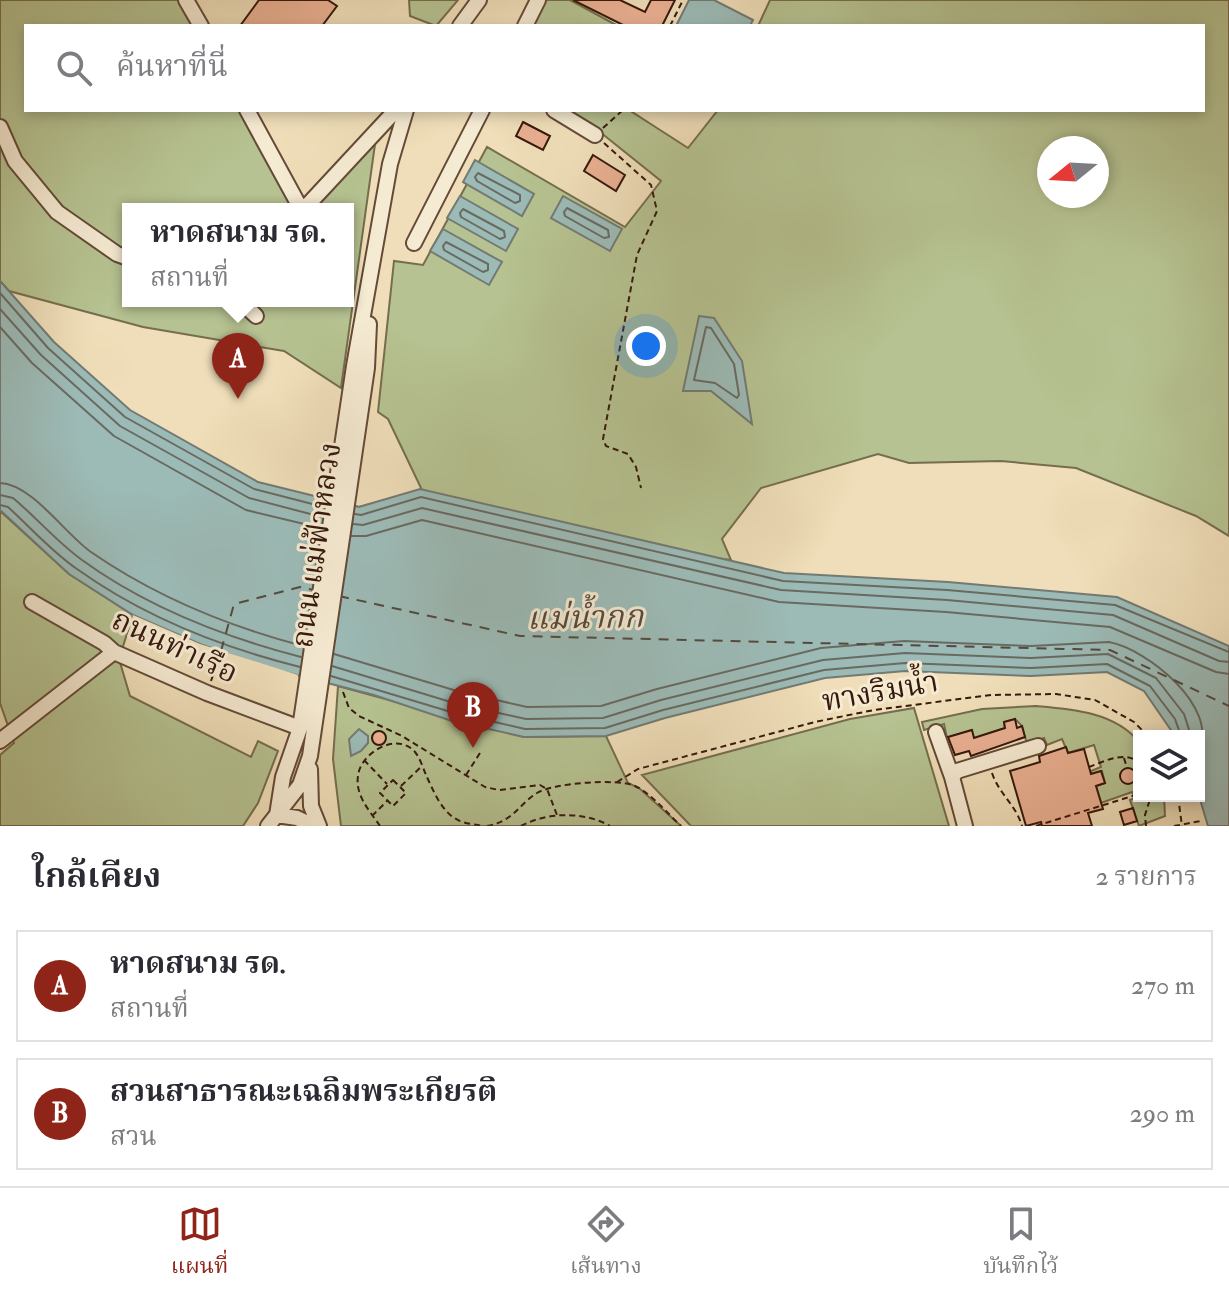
<!DOCTYPE html>
<html lang="th">
<head>
<meta charset="utf-8">
<style>
  body { margin:0; font-family:"IM FELL Double Pica","Noto Serif Thai",serif; background:#f7f7f7; color:#2b2b33 }
  .controls { position:absolute; right:24px; bottom:24px; display:grid; overflow:hidden; border-radius:0px; box-shadow:0 4px 12px #0003 }
  .controls button { width:72px; height:72px; display:grid; place-items:center; padding:0; border:0; border-bottom:2px solid #e1e1e2; background:#fff; color:#2b2b33; font:40px sans-serif }
  .compass { position:absolute; left:1037px; top:136px; width:72px; height:72px; border-radius:50%; background:#fff; box-shadow:0 4px 12px #0003; rotate:252deg }
  .you { position:absolute; left:646px; top:346px; width:28px; height:28px; margin:-20px; border:6px solid #fff; border-radius:50%; background:#1a73e8; box-shadow:0 0 0 12px #1a73e833 }
  .badge { display:grid; place-items:center; width:52px; height:52px; border-radius:50%; background:#8f2418; color:#fff; font-size:26px; font-weight:700 }
  .pin { position:absolute; translate:-50% -66px; filter:drop-shadow(0 2px 4px #0008) }
  .pin::after { content:''; position:absolute; top:42px; width:28px; height:24px; background:inherit; clip-path:polygon(0 0,100% 0,50% 100%) }
  .popup { position:absolute; left:122px; top:203px; width:232px; height:104px; box-sizing:border-box; display:grid; place-content:center; border-radius:0px; background:#fff; filter:drop-shadow(0 2px 6px #0005); font-size:26px; white-space:nowrap; color:#7c7c81 }
  .popup b { font-size:30px; color:#2b2b33 }
  .popup::after { content:''; position:absolute; left:50%; top:100%; margin-left:-16px; border:16px solid transparent; border-top-color:#fff }
  .list { margin:0; padding:0; list-style:none }
  h2 { display:flex; justify-content:space-between; align-items:center; height:104px; margin:0; padding:0 32px; font-size:34px }
  h2 small { font-size:26px; font-weight:400; color:#7c7c81 }
  .list li { display:grid; grid-template-columns:52px 1fr auto; gap:24px; align-items:center; box-sizing:border-box; height:112px; margin:0 16px 16px; padding:0 16px; border:2px solid #e1e1e2; border-radius:0px }
  .list b { display:block; font-size:30px; white-space:nowrap }
  .list p { margin:0; font-size:26px; white-space:nowrap; color:#7c7c81 }
  .list em { font-size:26px; font-style:normal; color:#7c7c81 }
  .icon { flex:none; width:44px; height:44px; fill:none; stroke:currentColor; stroke-width:2; stroke-linecap:round; stroke-linejoin:round }
  .map { position:relative; flex:none; width:1229px; height:826px; overflow:hidden }
  .search { position:absolute; background:#fff; box-shadow:0 4px 12px #0003; left:24px; right:24px; top:24px; height:88px; display:flex; align-items:center; gap:20px; box-sizing:border-box; padding:0 28px; border-radius:0px; color:#7c7c81; font-size:30px }
  .sheet { height:360px; background:#fff }
  nav { display:flex; justify-content:space-around; align-items:center; box-sizing:border-box; height:112px; border-top:2px solid #e1e1e2; background:#fff; font-size:22px; color:#7c7c81 }
  nav a { display:grid; justify-items:center; gap:4px }
  nav .on { color:#8f2418 }
  .map>svg:first-child { display:block }
  .green { fill:#b6c291; stroke:#766d4e; stroke-width:2; fill-rule:evenodd }
  .water { fill:#9cbbb7; stroke:#737a73; stroke-width:2 }
  .pier { fill:#efdeb9 }
  .lines { fill:none; stroke-linecap:round; stroke-linejoin:round }
  .shore { stroke:#696a62; stroke-width:2 }
  .ferry { stroke:#55493f; stroke-width:2; stroke-dasharray:10 8; stroke-linecap:butt }
  .building { fill:#e9b092; stroke:#36180c; stroke-width:2 }
  .minor-casing { stroke:#644a37; stroke-width:18 }
  .path { stroke:#36180c; stroke-width:2; stroke-dasharray:6 4; stroke-linecap:butt }
  .minor { stroke:#f5ead2; stroke-width:14 }
  .labels { text-anchor:middle; stroke-width:6; stroke-linejoin:round; paint-order:stroke }
  .street-label { font-size:30px; fill:#36180c; stroke:#f5ead2 }
  .water-label { font-size:32px; font-style:italic; fill:#55493f; stroke:#f5ead2 }
</style>
</head>
<body>
<div class="map">
<svg width="1229" height="826" viewBox="0 0 1229 826">
  <rect width="100%" height="100%" fill="#efdeb9"/>
  <filter id="stains"><feTurbulence type="fractalNoise" baseFrequency=".0025" numOctaves="4"/><feColorMatrix values="0 0 0 0 .2 0 0 0 0 .09 0 0 0 0 .02 0 0 0 .5 -.17"/></filter>
  <radialGradient id="worn" r=".72"><stop offset=".6" stop-color="#630" stop-opacity="0"/><stop offset="1" stop-color="#630" stop-opacity=".3"/></radialGradient>
  <path class="green" d="M0,0H186L201,26H26V110H247L301,209H128V301H348V209H304L377,130L341,388L284,351L143,327L9,291L0,281Z
    M409,0H458L436,26L410,16Z
    M544,0H570L618,26H531Z
    M770,0H1229V536L1196,516L1076,468L1001,461L909,463L878,454L761,488L722,539L731,560L659,551L530,560L313,496L359,507L422,490L388,419L378,412L394,261L423,265L487,147L625,227L661,181L595,128L565,110H629L688,148L718,110H1203V26H758ZM1049,148H1097V196H1049Z
    M0,511L69,574L133,615L119,659L130,696L251,757L258,741L278,751L258,803L243,826H0V755L14,743L0,703Z
    M338,686L524,737L606,736L628,783L639,788L681,826H341L333,759Z
    M1036,706C1071,709 1115,712 1139,742V796H1164L1165,816L1139,826L1130,800L1135,798L1132,792L1101,803L1096,786L1105,783L1102,771L1091,774V771L1101,767L1094,745L1068,753L1062,739L1047,745L1044,738L1027,744L1022,726L1015,719L1004,722L1005,728L974,738L971,730L947,738L944,724L924,730L922,722L982,709Z
    M914,708L949,826H691L642,775L850,719Z"/>
  <path class="water" d="M689,0H714L753,20L750,26H676Z
    M475,160L534,194L522,216L463,182Z
    M460,196L518,229L506,251L447,218Z
    M563,196L622,229L610,251L551,218Z
    M443,229L502,262L489,285L430,251Z
    M0,281L54,342L130,410L258,482L359,507L420,489L784,573L948,582L1117,597L1229,646V826H1208L1199,796V736H1175L1144,691L1107,672L1031,676L905,671L825,678L665,718L606,736L524,737L449,720L374,695L265,667L200,644L133,615L69,574L0,510Z
    M699,316L714,318L742,361L752,424L711,391H683Z
    M359,729L368,736V743L361,751L351,756L349,739Z"/>
  <path class="pier" d="M133,615L200,644L298,675L297,679L199,648L132,619Z"/>
  <g class="lines">
    <path class="shore" d="M478,173L520,195V201L515,203L477,181L475,177Z
      M567,208L608,230L609,237L604,238L565,216L564,212Z
      M463,209L504,231L505,237L500,239L461,217L460,213Z
      M446,242L488,264V270L483,272L444,250L443,246Z
      M0,293L48,348L125,417L254,489L324,507
      M0,309L41,355L120,426L249,498L322,517
      M0,327L32,363L114,436L246,510L321,528
      M706,327L711,328L734,364L739,395L737,398L715,383L694,380Z
      M0,483C32,484 65,534 91,552C156,597 227,626 303,646
      M0,495L13,498C37,518 57,542 82,560C148,608 224,637 301,657
      M0,505L8,507C31,528 52,552 77,569C144,617 220,647 300,667
      M355,514L361,515L421,497L783,581L947,590L1115,605L1229,652
      M353,524L363,525L422,508L781,590L947,600L1113,615L1219,661L1229,662
      M351,536H366L422,520L779,602L946,612L1110,627L1216,672L1229,674
      M334,654L457,691L527,707L601,706L657,689L821,648L904,641L1031,646L1109,642C1147,649 1219,707 1199,750
      M332,666L454,703L526,719L603,718L661,700L823,660L905,653L1031,658L1108,654L1156,678L1184,714L1191,736
      M331,676L451,712L525,729L605,728L663,710L824,670L905,663L1031,668L1107,664L1150,686L1175,719L1181,736"/>
    <path class="ferry" d="M339,596L520,636L1110,650L1229,706
      M221,651L234,604L300,587L314,590"/>
  </g>
  <path class="building" d="M259,0H328L337,6L322,26H240Z
    M573,0H620L645,12L651,0H675L662,26H625Z
    M523,122L550,136L543,150L516,136Z
    M593,155L625,175L616,191L584,171Z
    M1015,719L1017,728L1022,726L1025,737L971,756L969,751L955,755L948,737L972,730L974,738L1005,728L1004,722Z
    M372 738a7 7 0 1 1 14 0a7 7 0 1 1-14 0Z
    M1066,747L1068,753L1084,749L1091,774L1101,771L1105,783L1096,786L1103,809L1088,813L1092,826H1042L1041,822L1026,826L1010,771L1040,762L1039,756Z
    M1120 776a8 8 0 1 1 16 0a8 8 0 1 1-16 0Z
    M1133,808L1137,821L1124,825L1120,812Z"/>
  <g class="lines">
    <defs>
      <path id="minor" d="M186,0L201,26
        M460,26L479,0
        M525,26L538,0
        M247,110L301,209
        M554,110L595,135
        M0,127L15,161L57,212L117,254L128,258
        M304,209L396,110
        M414,243L482,110
        M240,301L256,316
        M32,602L104,643L114,652L207,693L300,728
        M936,732L952,777
        M0,741L114,652
        M310,769L311,806L319,826
        M277,815L283,777L300,728L354,366L390,164L406,110
        M277,815L297,818L314,826
        M268,826L300,785L310,756L367,368L369,324
        M965,826L952,777L957,771L1038,746"/>
    </defs>
    <use href="#minor" class="minor-casing"/>
    <path class="path" d="M670,26L683,0
      M603,128L623,110
      M604,143L651,185L657,211L637,255L603,439L606,446L628,454L636,467L641,488
      M211,681L221,651
      M343,692L349,708L359,716L402,736L485,787L499,790L540,785L547,789L557,815
      M1124,758L1127,768
      M364,760L387,784
      M1089,767C1105,761 1126,750 1139,763
      M992,773C999,794 1016,805 1022,826
      M1136,773L1139,772
      M466,775L480,753
      M393,780L406,793L393,806L380,793Z
      M617,782L638,769L815,722L874,710L991,695L1056,694L1095,700L1134,722L1148,736
      M401,786L422,766
      M1178,796L1182,826
      M372,816L387,801
      M380,826C370,811 355,796 358,776C360,753 397,731 415,752C420,758 423,768 426,775C433,790 442,813 458,820C465,824 475,824 482,826
      M487,826C514,821 518,805 537,793C553,783 618,778 635,786C652,794 667,813 681,826
      M521,826C547,812 584,811 610,826
      M1036,826L1139,794
      M1146,826L1145,815L1151,796
      M1174,826L1201,821"/>
    <use href="#minor" class="minor"/>
  </g>
  <g class="labels">
    <g class="street-label">
      <text transform="translate(316 545) rotate(-82)" y="10">ถนน แม่ฟ้าหลวง</text>
      <text transform="translate(175 646) rotate(25)" y="10">ถนนท่าเรือ</text>
      <text transform="translate(880 691) rotate(-10)" y="10">ทางริมน้ำ</text>
    </g>
    <g class="water-label">
      <text transform="translate(585 617) rotate(-1)" y="11">แม่น้ำกก</text>
    </g>
  </g>
  <rect width="100%" height="100%" filter="url(#stains)"/>
  <rect width="100%" height="100%" fill="url(#worn)"/>
</svg>
<div class="controls">
<button><svg class="icon" aria-label="layers" viewBox="0 0 24 24"><path d="M12 4l9 5-9 5-9-5zM3 14l9 5 9-5"/></svg></button>
</div>
<svg class="compass" viewBox="-18 -18 36 36"><path d="M0-13l5 13h-10z" fill="#e53935"/><path d="M0 13l5-13h-10z" fill="#7c7c81"/></svg>
<div class="you"></div>
<div class="pin badge" style="left:238px;top:399px">A</div>
<div class="popup"><b>หาดสนาม รด.</b>สถานที่</div>
<div class="pin badge" style="left:473px;top:748px">B</div>
<div class="search"><svg class="icon" aria-label="search" viewBox="0 0 24 24"><circle cx="10" cy="10" r="6"/><path d="M15 15l6 6"/></svg>ค้นหาที่นี่</div>
</div>
<section class="sheet">
<h2>ใกล้เคียง<small>2 รายการ</small></h2>
<ul class="list">
<li><span class="badge">A</span><div><b>หาดสนาม รด.</b><p>สถานที่</p></div><em>270 m</em></li>
<li><span class="badge">B</span><div><b>สวนสาธารณะเฉลิมพระเกียรติ</b><p>สวน</p></div><em>290 m</em></li>
</ul>
</section>
<nav>
<a class="on"><svg class="icon" aria-label="map" viewBox="0 0 24 24"><path d="M3 6l6-2 6 2 6-2v14l-6 2-6-2-6 2zM9 4v14M15 6v14"/></svg>แผนที่</a>
<a><svg class="icon" aria-label="directions" viewBox="0 0 24 24"><path d="M12 3l9 9-9 9-9-9zM9 14v-3h6M13 9l2 2-2 2"/></svg>เส้นทาง</a>
<a><svg class="icon" aria-label="saved" viewBox="0 0 24 24"><path d="M7 4h10v16l-5-4-5 4z"/></svg>บันทึกไว้</a>
</nav>
</body>
</html>
